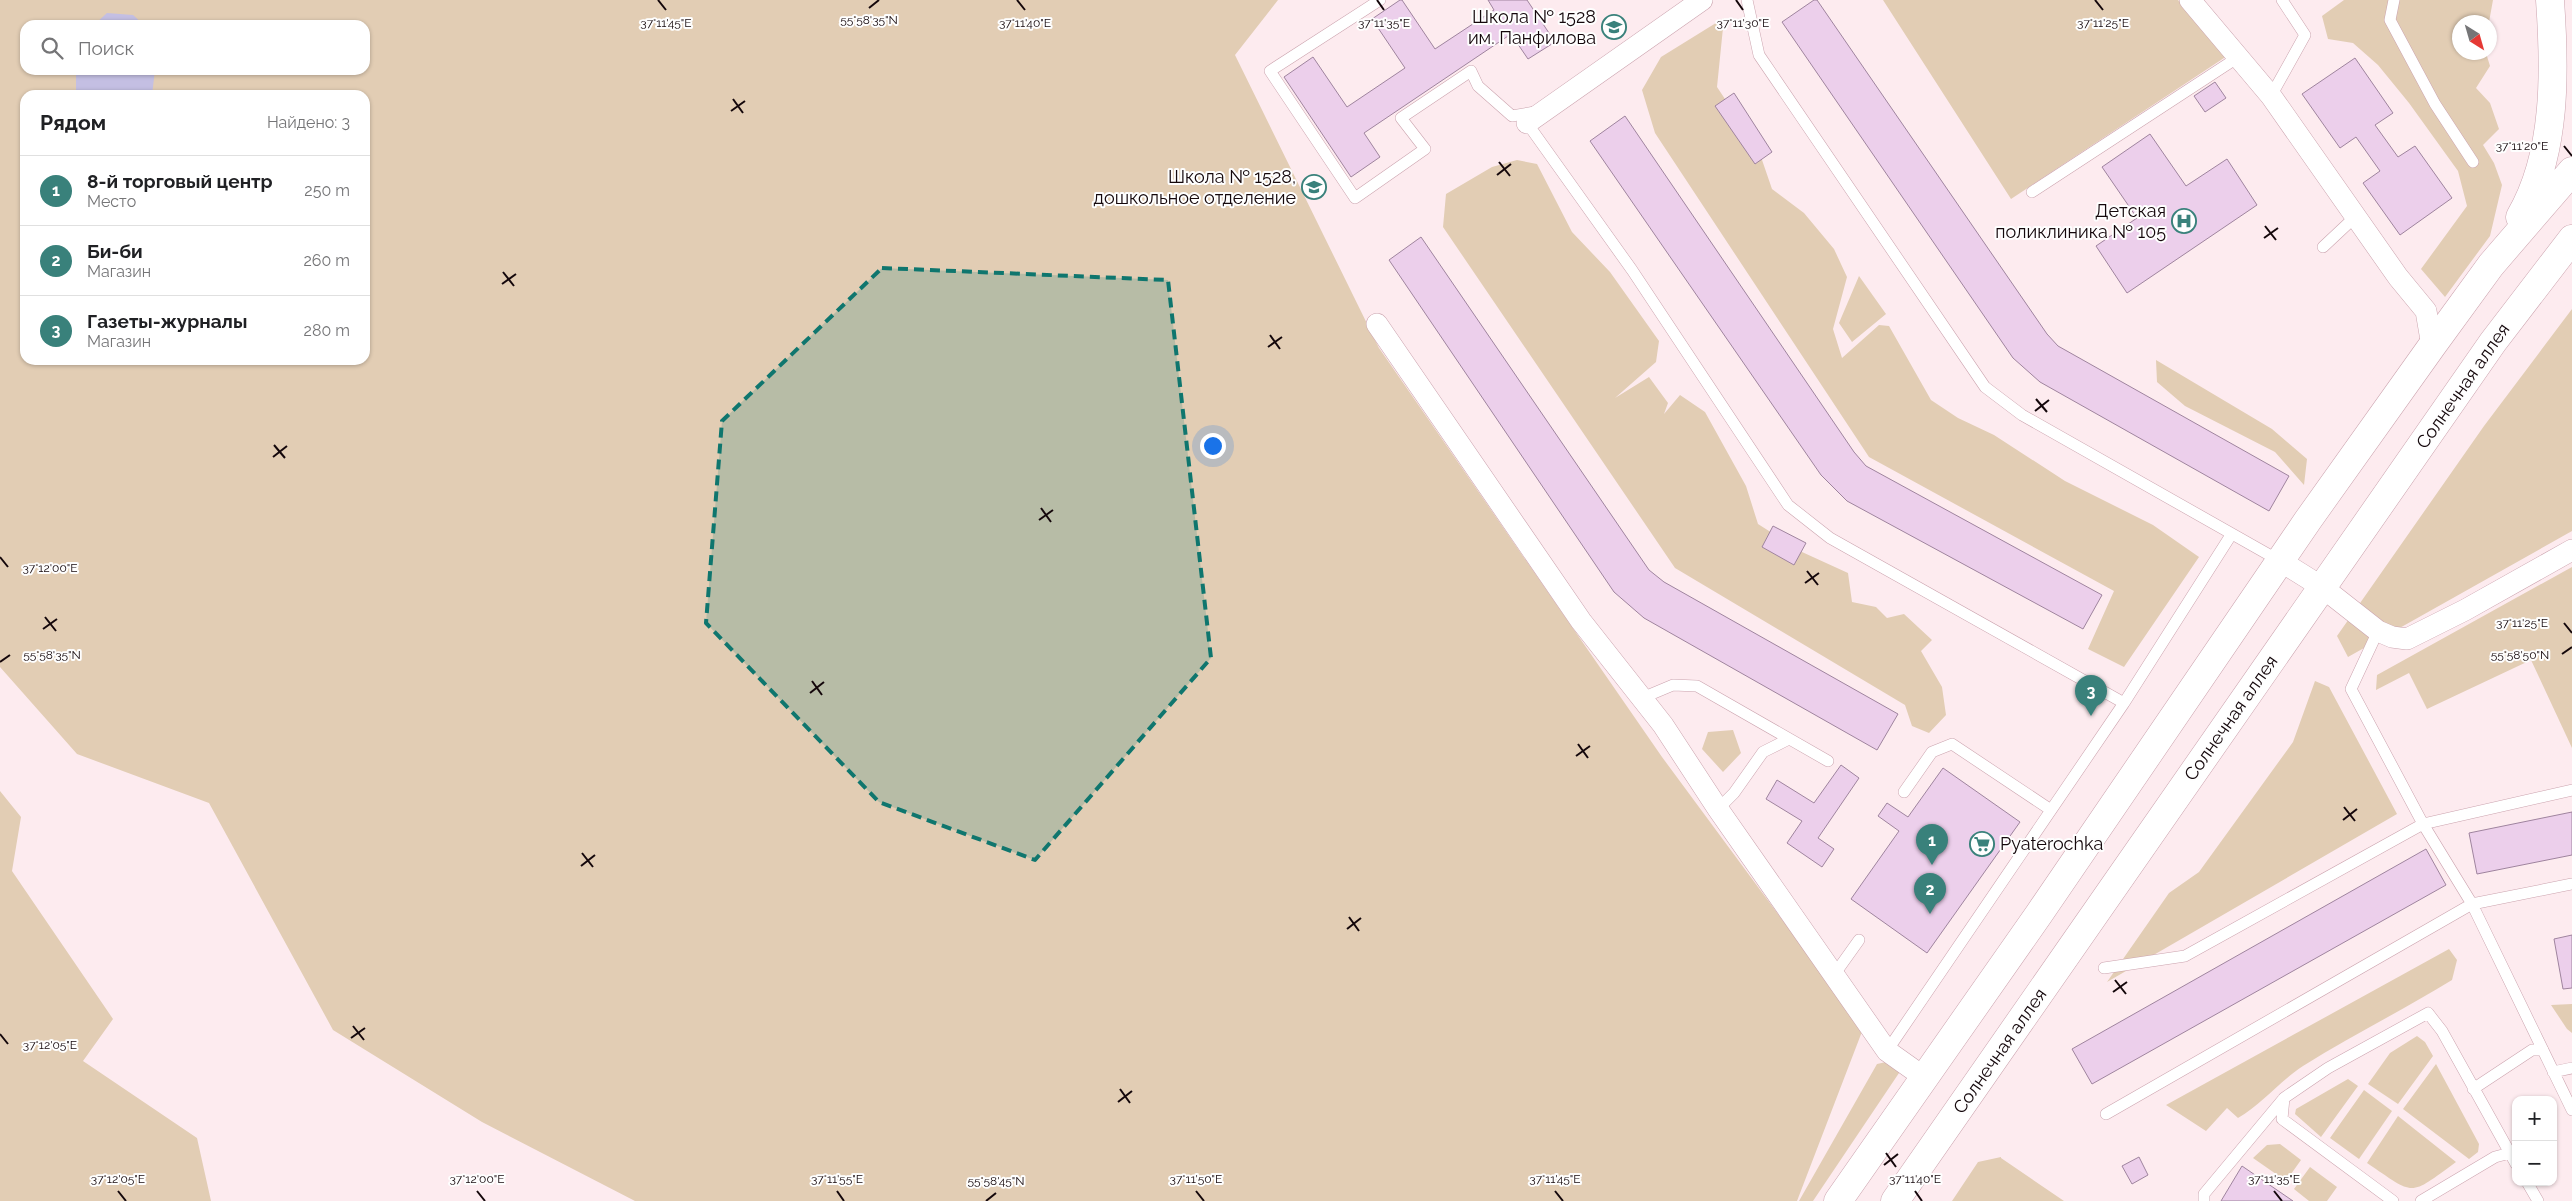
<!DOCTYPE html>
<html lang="ru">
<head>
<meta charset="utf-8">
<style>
  body { margin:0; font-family:Raleway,sans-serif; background:#f2f2f2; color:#202124 }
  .controls { position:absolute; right:15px; bottom:15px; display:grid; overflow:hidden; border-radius:10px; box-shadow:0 1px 4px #0004 }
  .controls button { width:45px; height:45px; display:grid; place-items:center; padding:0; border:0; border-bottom:1px solid #e0e0e0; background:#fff; color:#202124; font:25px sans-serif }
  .compass { position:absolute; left:2452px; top:15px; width:45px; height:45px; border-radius:50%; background:#fff; box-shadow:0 1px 4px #0004; rotate:143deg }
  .you { position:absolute; left:1212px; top:445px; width:18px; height:18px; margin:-12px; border:4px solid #fff; border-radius:50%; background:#1a73e8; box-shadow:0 0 0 8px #1a73e833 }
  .badge { display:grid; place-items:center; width:32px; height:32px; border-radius:50%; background:#39817b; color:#fff; font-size:16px; font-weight:700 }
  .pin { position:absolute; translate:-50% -41px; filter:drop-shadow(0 1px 2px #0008) }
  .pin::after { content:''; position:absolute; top:26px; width:18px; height:15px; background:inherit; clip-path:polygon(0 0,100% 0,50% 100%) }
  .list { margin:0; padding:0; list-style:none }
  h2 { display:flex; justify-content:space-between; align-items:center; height:65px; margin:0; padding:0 20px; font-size:21px }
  h2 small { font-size:16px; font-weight:400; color:#757577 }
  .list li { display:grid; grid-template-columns:32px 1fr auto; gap:15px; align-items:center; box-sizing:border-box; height:70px; padding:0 20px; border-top:1px solid #e0e0e0 }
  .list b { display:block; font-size:19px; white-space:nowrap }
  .list p { margin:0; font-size:16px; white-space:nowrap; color:#757577 }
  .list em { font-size:16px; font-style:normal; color:#757577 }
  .icon { flex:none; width:28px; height:28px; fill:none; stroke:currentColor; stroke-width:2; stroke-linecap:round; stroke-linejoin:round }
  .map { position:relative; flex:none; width:2572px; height:1201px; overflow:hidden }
  .search { position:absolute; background:#fff; box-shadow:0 1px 4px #0004; left:20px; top:20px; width:350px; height:55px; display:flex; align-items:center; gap:12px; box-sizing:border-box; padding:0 18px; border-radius:15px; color:#757577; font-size:19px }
  .panel { position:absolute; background:#fff; box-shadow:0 1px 4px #0004; left:20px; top:90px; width:350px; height:275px; border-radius:15px }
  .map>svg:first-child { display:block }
  .green { fill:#e2cdb4; fill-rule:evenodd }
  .water { fill:#c4bfe3 }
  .building { fill:#eccfeb; stroke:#9f849e }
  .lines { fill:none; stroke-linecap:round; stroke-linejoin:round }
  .service-casing { stroke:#cba3ae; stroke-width:12 }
  .minor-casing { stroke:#cba3ae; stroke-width:22 }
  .primary-casing { stroke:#cba3ae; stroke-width:29 }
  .service { stroke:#fff; stroke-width:11 }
  .minor { stroke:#fff; stroke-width:21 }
  .primary { stroke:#fff; stroke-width:28 }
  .marked { fill:#0f766e; fill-opacity:0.2; stroke:#0f766e; stroke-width:4; stroke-dasharray:10 6; stroke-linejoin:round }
  .ticks { fill:none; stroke:#14070b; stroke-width:2 }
  .labels { text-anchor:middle; stroke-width:4; stroke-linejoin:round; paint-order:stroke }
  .poi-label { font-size:18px; fill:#14070b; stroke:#fefefe; text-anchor:end }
  .street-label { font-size:18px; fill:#14070b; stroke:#fefefe }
  .ticks-label { font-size:12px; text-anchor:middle; fill:#14070b; stroke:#fefefe; stroke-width:4; stroke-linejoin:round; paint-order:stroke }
</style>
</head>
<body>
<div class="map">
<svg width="2572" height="1201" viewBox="0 0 2572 1201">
  <rect width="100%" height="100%" fill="#fdebef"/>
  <path class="green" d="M0,0H1278L1235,55L1379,348L1662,757L1863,1029L1797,1201H635L482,1122L333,1030L209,803L77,754L0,667ZM25,25H365V70H25ZM25,95H365V360H25Z
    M1883,0H2178L2227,56L2011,199Z
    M2344,0H2493L2489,22H2460V52L2486,53L2490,66L2476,88L2490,103L2499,129L2483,145L2494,163L2502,185L2490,236L2445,297L2421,269L2467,206L2458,171L2409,103L2378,65L2353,43L2328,39L2322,16Z
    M1724,18L1717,87L1733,111L1751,128L1772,189L1804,213L1834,249L1847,277L1833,329L1842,358L1879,325L1889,326L1931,400L1958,418L1994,435L2065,481L2153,525L2199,557L2124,667L2088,649L2114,591L1869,457L1655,133L1642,90L1661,57Z
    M1517,160L1537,164L1572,232L1610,272L1659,341L1656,362L1615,398L1649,377L1668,403L1664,414L1680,395L1705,412L1746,486L1758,524L1802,552L1848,573L1852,602L1876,607L1887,618L1904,614L1932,640L1921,651L1942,687L1946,715L1929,733L1912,726L1905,705L1675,568L1443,227L1446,194L1492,167Z
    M1859,276L1886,314L1852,342L1839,323Z
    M2572,309V531L2348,657L2337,636L2484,426Z
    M2156,360L2272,429L2307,459L2304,485L2275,452L2185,406L2157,382Z
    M2572,567V748L2531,660L2427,709L2409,673L2376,690L2377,675Z
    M2315,681L2329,687L2397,814L2107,982L2169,893L2199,872L2293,742Z
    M1733,730L1741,753L1723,772L1702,749L1708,732Z
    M0,791L21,817L12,871L113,1019L83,1061L197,1138L211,1201H0Z
    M2449,949L2457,960L2452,980C2403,1010 2351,1036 2303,1066C2279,1082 2262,1104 2238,1118L2227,1108L2206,1131L2166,1105Z
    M2572,1004V1033L2567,1029L2551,1005Z
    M2417,1036L2425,1042L2433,1056L2398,1104L2368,1084L2390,1053Z
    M1900,1059L1899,1073L1813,1201H1799L1877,1064Z
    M2436,1064L2479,1144L2478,1152L2469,1159L2403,1109Z
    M2348,1079L2358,1086L2321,1137L2295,1114L2296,1109Z
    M2364,1090L2392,1111L2359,1159L2330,1138Z
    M2398,1116L2456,1162C2408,1197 2416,1196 2367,1163Z
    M2280,1144L2301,1160L2286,1181L2253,1158L2267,1145Z
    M2001,1157V1158L2064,1201H1952L1978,1162Z
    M2310,1167L2337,1187L2327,1201H2309L2294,1189Z"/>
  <path class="water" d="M107,13L133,15L144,25H94Z
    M76,70H155L152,95H76Z"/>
  <path class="building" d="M1400,0H1402L1435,49L1494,10L1488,0H1527L1555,42L1528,59L1511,34L1364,133L1380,157L1351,177L1284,77L1313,57L1347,107L1405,68L1372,19Z
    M1814,0H1817L2047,334L2058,346L2289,476L2269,511L2040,382L2013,358L1782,22Z
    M2355,58L2393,113L2375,125L2398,157L2415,146L2452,198L2400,235L2363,183L2380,171L2356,137L2340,148L2302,94Z
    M2215,82L2226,98L2205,112L2194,96Z
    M1734,93L1772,152L1755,164L1715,106Z
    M1625,116L1854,452L1866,466L2102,595L2083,629L1847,501L1821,475L1590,141Z
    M2150,134L2186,186L2227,159L2257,205L2127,293L2096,246L2137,218L2102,167Z
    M1421,237L1649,570L1664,582L1898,714L1877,750L1644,618L1614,592L1389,260Z
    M1773,526L1806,543L1794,565L1762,547Z
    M1841,765L1859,778L1818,838L1834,849L1822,867L1787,843L1802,821L1766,799L1777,780L1814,803Z
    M1943,768L2020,822L1927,953L1851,899L1899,831L1878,816L1887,803L1908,817Z
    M2572,812V855L2477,874L2469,833Z
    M2426,849L2446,885L2092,1084L2072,1049Z
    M2572,935V988L2563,989L2554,939Z
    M2139,1157L2148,1175L2132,1184L2122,1166Z
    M2242,1166L2293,1201H2221Z"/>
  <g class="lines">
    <defs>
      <path id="service" d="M1380,0L1270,71L1355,198L1425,149L1401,118L1471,71L1478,86L1512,116L1535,112
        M1747,0L1759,55L1985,387L2022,415L2280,561
        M2394,0L2390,20L2435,104L2473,162
        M2271,96L2305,35L2282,0
        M1527,123L1632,270L1788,505L1830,538L2124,703
        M2032,192L2240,56
        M2323,247L2355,217
        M2378,631L2351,689L2423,824L2472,904L2572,1110
        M1642,698L1673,685L1697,686L1828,761
        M1904,792L1932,752L1952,744L2051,810
        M1718,809L1734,793L1763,752L1789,739
        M2104,968L2185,956L2423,824L2572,790
        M1834,975L1859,940
        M1887,1051L2124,703L2231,535
        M2553,1072L2572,1068
        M2473,1089L2532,1050H2543
        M2284,1098L2282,1119L2393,1201
        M2106,1114L2472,904L2572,884
        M2527,1182L2538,1201
        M2204,1201V1194L2284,1098L2328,1068L2428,1013L2442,1031L2516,1164
        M2421,1201L2495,1157L2510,1153"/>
      <path id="minor" d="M2190,0L2271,96L2398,277L2426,311L2432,346
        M1527,123L1702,0
        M1377,324L1581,621L1663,725L1718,809L1887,1051L1925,1078
        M2282,562L2322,587L2378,631L2392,637L2407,639L2465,610L2572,550"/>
      <path id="primary" d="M2520,217C2557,154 2555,70 2550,0
        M1838,1201L2039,914L2308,520L2432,346L2491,265L2572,171
        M1895,1201L2493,342L2572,239"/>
    </defs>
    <use href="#service" class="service-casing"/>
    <use href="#minor" class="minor-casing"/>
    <use href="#primary" class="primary-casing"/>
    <use href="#service" class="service"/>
    <use href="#minor" class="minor"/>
    <use href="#primary" class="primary"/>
  </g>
  <path class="marked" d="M882,268L1168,280L1211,658L1035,860L879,802L706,623L722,421Z"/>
  <path class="ticks" d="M658,0L666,10M1017,0L1025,10M1377,0L1384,10M1736,0L1743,10M2095,0L2103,10M869,8L879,0M733,99L743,113M731,111L745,101M2564,146L2572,156M1499,162L1510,176M1497,175L1511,164M2265,226L2276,240M2264,238L2278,228M503,272L514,286M502,284L516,274M1270,335L1280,349M1268,347L1282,337M2036,399L2047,412M2035,411L2049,400M274,445L285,458M273,457L287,446M1041,508L1051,522M1039,520L1053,510M0,557L8,567M1807,571L1818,585M1805,583L1819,573M45,617L56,631M2564,623L2572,633M43,629L57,619M2562,654L2572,647M0,662L10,655M812,681L822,695M810,693L824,682M1578,744L1588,758M1576,756L1590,746M2344,807L2355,821M2343,820L2357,809M582,853L593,867M581,866L595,855M1349,917L1359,931M1347,929L1361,918M2115,980L2126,994M2113,992L2127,982M353,1026L364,1040M0,1034L8,1044M351,1038L365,1028M1120,1089L1130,1103M1118,1102L1132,1091M1886,1153L1896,1167M1884,1165L1898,1154M118,1191L126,1201M477,1191L485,1201M837,1191L844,1201M1196,1191L1204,1201M1555,1191L1563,1201M1915,1191L1922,1201M2274,1191L2282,1201M986,1201L996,1193"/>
  <defs>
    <symbol id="school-ring" viewBox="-11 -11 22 22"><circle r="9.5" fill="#fefefe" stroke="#39817b" stroke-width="1.5"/><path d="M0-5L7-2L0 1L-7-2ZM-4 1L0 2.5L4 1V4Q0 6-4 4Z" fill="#39817b"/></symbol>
    <symbol id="hospital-ring" viewBox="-11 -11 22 22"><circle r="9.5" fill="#fefefe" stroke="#39817b" stroke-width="1.5"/><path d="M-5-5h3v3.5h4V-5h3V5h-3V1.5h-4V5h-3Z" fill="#39817b"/></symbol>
    <symbol id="supermarket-ring" viewBox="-11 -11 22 22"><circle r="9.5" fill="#fefefe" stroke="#39817b" stroke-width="1.5"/><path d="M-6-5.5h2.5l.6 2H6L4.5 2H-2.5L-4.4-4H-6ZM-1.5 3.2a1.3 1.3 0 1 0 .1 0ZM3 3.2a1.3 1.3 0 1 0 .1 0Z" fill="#39817b"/></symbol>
  </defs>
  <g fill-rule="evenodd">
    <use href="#school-ring" x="1600" y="13" width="28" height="28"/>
    <use href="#school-ring" x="1300" y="173" width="28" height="28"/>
    <use href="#hospital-ring" x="2170" y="207" width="28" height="28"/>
    <use href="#supermarket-ring" x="1968" y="830" width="28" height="28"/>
  </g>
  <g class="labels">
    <g class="poi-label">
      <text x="1596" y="23">Школа № 1528<tspan x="1596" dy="21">им. Панфилова</tspan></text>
      <text x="1296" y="183">Школа № 1528,<tspan x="1296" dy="21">дошкольное отделение</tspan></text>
      <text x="2166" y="217">Детская<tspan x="2166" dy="21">поликлиника № 105</tspan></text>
      <text x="2000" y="850" text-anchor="start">Pyaterochka</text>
    </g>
    <g class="street-label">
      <text transform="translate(2463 386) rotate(-55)" y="6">Солнечная аллея</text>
      <text transform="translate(2231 718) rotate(-55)" y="6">Солнечная аллея</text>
      <text transform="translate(2000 1051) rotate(-55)" y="6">Солнечная аллея</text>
    </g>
  </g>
  <g class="ticks-label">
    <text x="869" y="24">55°58'35"N</text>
    <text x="666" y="27">37°11'45"E</text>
    <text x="1743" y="27">37°11'30"E</text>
    <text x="2103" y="27">37°11'25"E</text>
    <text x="1025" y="27">37°11'40"E</text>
    <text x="1384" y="27">37°11'35"E</text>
    <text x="2522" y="150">37°11'20"E</text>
    <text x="50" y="572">37°12'00"E</text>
    <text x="2522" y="627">37°11'25"E</text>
    <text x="2520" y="659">55°58'50"N</text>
    <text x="52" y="659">55°58'35"N</text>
    <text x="50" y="1049">37°12'05"E</text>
    <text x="118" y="1183">37°12'05"E</text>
    <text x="477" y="1183">37°12'00"E</text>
    <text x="837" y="1183">37°11'55"E</text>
    <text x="1196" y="1183">37°11'50"E</text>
    <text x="1555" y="1183">37°11'45"E</text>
    <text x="1915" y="1183">37°11'40"E</text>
    <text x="2274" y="1183">37°11'35"E</text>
    <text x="996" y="1185">55°58'45"N</text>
  </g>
</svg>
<div class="controls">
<button>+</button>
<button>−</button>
</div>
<svg class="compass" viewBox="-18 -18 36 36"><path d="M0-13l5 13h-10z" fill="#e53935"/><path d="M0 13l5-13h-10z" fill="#757577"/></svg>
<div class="you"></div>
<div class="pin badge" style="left:1932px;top:865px">1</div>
<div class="pin badge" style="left:1930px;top:914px">2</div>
<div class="pin badge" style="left:2091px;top:716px">3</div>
<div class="search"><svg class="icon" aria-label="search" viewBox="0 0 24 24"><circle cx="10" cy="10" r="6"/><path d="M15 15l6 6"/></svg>Поиск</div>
<section class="panel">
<h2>Рядом<small>Найдено: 3</small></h2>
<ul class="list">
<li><span class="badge">1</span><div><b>8-й торговый центр</b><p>Место</p></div><em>250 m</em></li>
<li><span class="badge">2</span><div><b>Би-би</b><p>Магазин</p></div><em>260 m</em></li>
<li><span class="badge">3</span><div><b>Газеты-журналы</b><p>Магазин</p></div><em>280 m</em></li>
</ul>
</section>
</div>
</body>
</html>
